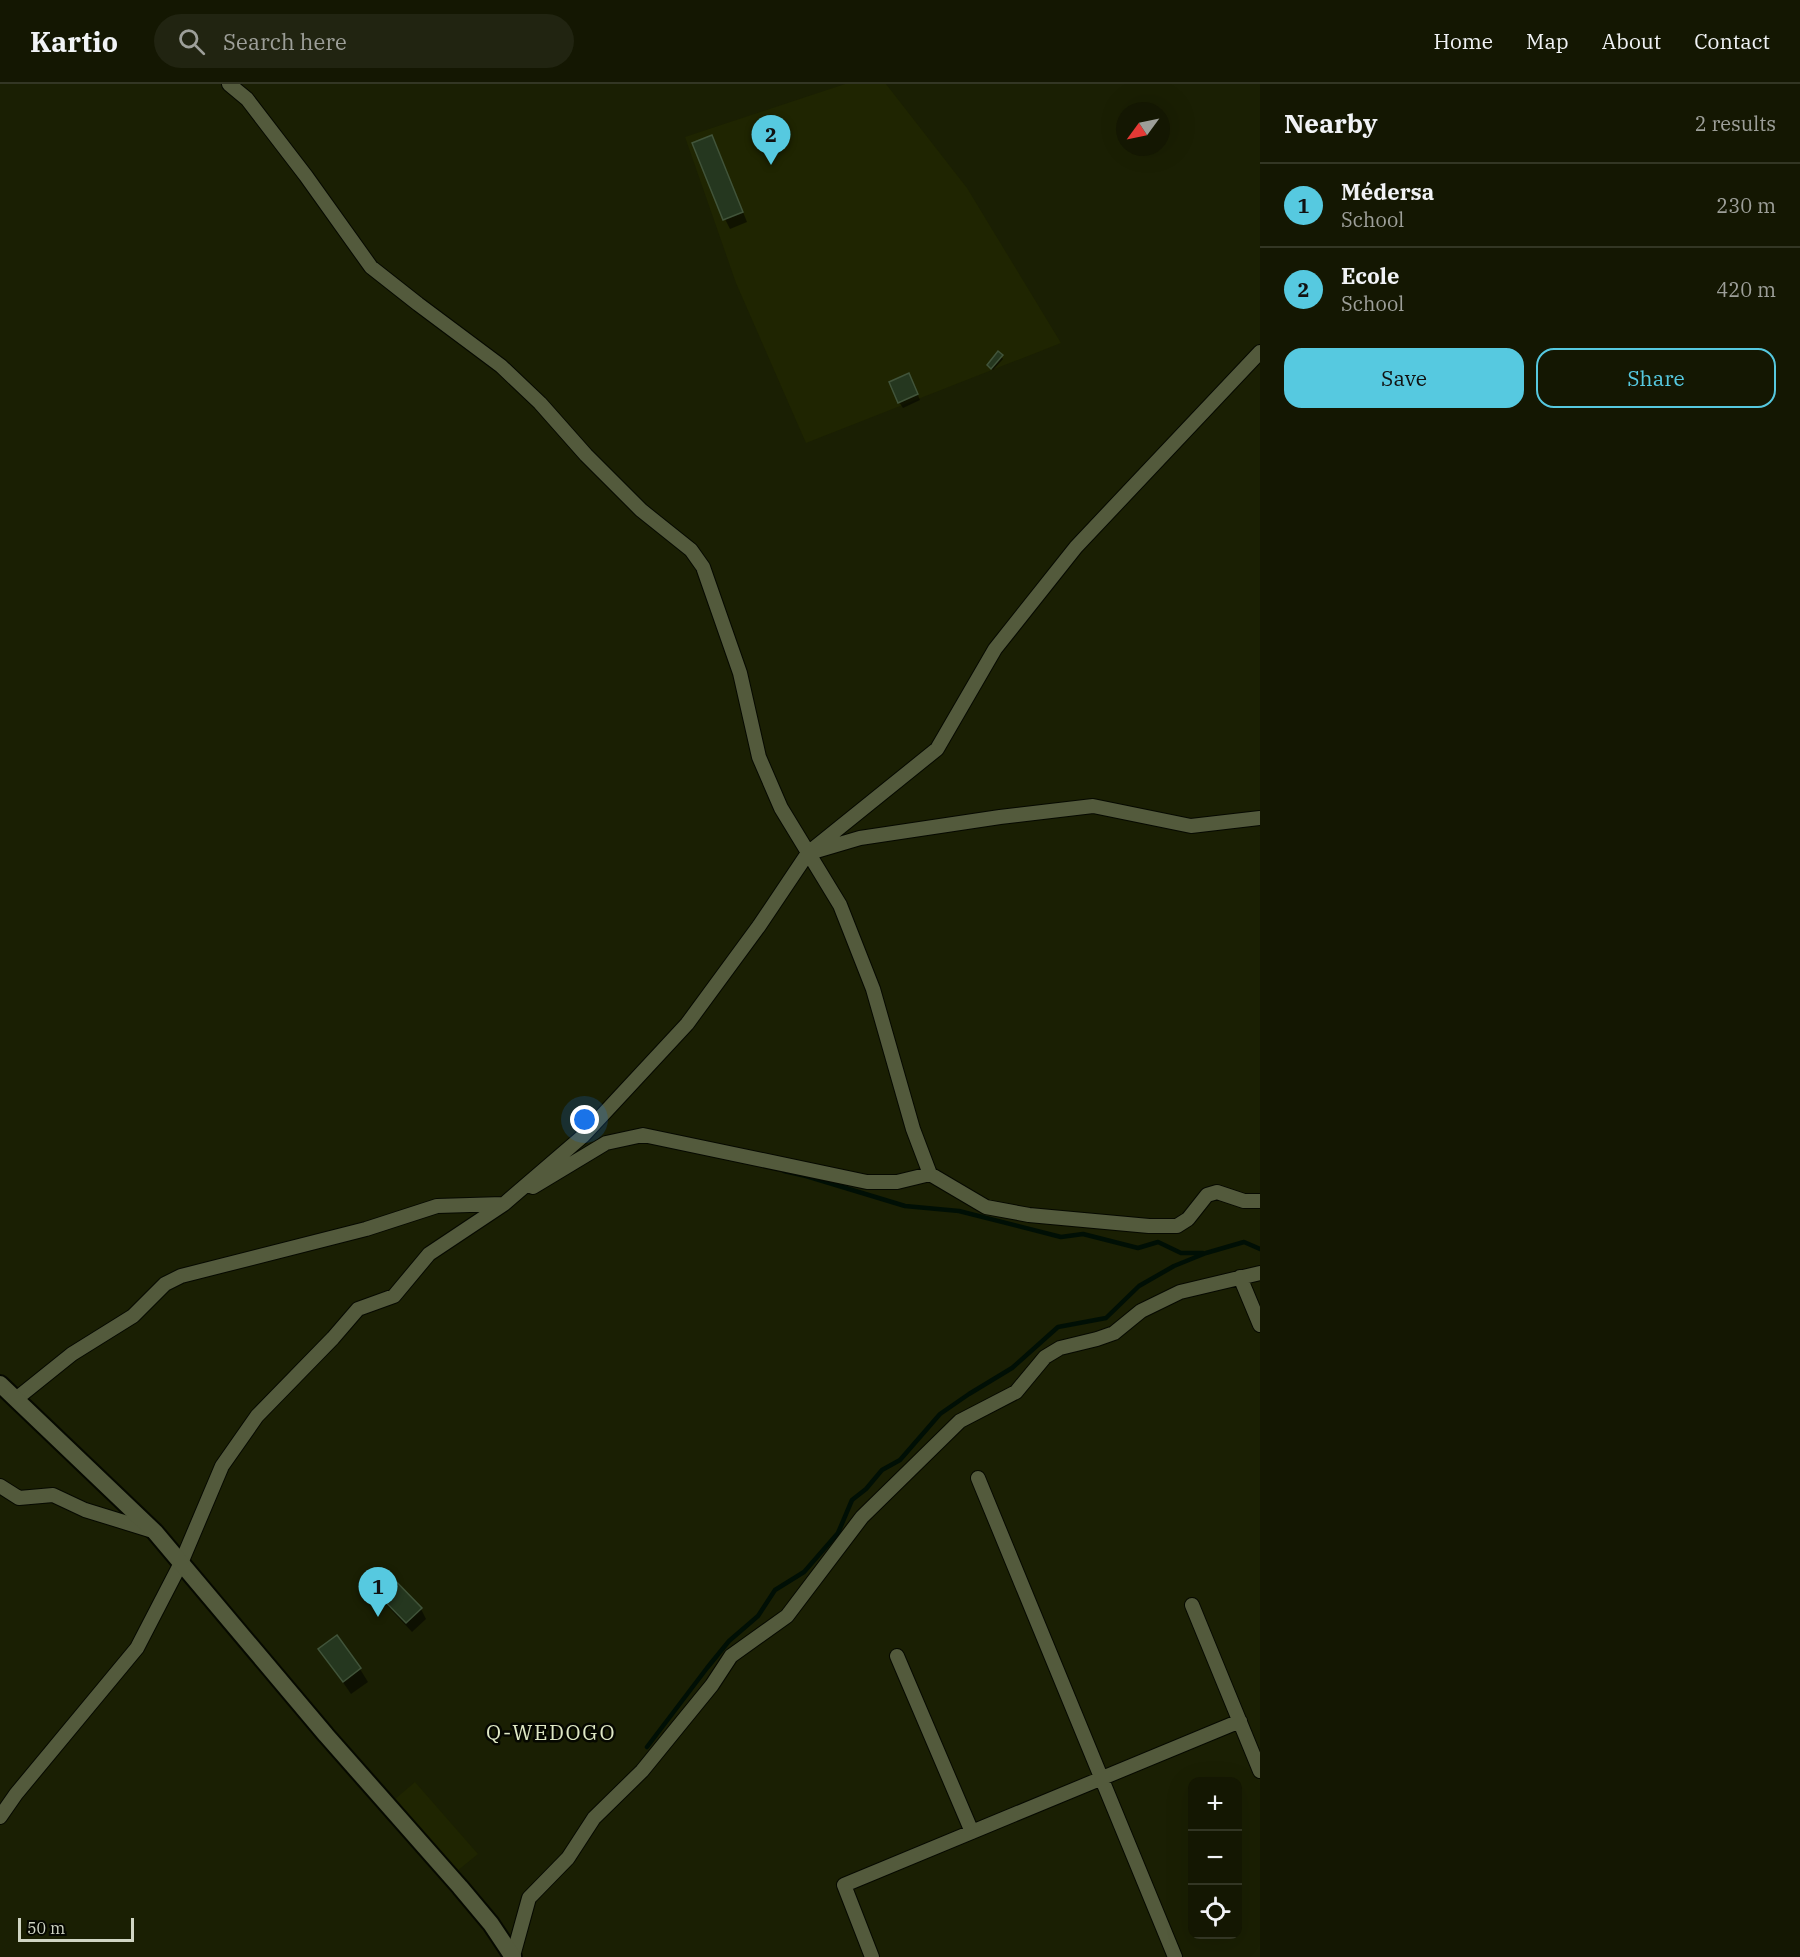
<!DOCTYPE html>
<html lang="en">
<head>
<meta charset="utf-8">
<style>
  body { margin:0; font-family:"IBM Plex Serif",serif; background:#212411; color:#f1f3f6 }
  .controls { position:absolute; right:18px; bottom:18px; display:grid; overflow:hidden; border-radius:12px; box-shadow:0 6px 24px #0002 }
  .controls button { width:54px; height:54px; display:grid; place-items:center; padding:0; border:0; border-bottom:2px solid #333624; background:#141702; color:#f1f3f6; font:30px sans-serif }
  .compass { position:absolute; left:1116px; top:18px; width:54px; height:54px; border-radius:50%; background:#141702; box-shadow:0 6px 24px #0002; rotate:237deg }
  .scale { position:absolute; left:18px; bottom:15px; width:116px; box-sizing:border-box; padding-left:6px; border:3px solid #d0d5c4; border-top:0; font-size:16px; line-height:21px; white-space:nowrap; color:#d0d5c4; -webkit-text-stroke:4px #060801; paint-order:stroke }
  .you { position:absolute; left:585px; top:1036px; width:21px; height:21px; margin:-15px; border:4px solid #fff; border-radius:50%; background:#1a73e8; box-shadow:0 0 0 9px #1a73e833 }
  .badge { display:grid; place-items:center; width:39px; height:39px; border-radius:50%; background:#56c9e0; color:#111; font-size:20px; font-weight:700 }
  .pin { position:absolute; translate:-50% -50px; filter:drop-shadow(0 2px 3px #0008) }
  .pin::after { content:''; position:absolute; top:32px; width:21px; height:18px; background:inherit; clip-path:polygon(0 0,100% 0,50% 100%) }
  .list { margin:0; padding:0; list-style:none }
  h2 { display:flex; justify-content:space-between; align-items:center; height:78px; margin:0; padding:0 24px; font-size:26px }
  h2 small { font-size:20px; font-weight:400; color:#9d9f99 }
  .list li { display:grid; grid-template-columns:39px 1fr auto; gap:18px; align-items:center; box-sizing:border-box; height:84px; padding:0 24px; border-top:2px solid #333624 }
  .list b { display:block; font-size:22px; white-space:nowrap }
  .list p { margin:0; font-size:20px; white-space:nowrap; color:#9d9f99 }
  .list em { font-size:20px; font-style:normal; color:#9d9f99 }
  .actions { display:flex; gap:12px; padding:18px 24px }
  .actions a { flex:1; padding:14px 0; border:2px solid #56c9e0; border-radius:18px; text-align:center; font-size:21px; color:#56c9e0 }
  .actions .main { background:#56c9e0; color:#111 }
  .icon { flex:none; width:33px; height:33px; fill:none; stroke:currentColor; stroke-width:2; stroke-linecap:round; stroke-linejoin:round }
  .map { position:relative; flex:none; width:1260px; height:1873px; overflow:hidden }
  header { display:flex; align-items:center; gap:36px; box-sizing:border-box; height:84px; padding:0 30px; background:#141702; border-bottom:2px solid #333624 }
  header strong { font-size:28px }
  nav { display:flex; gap:33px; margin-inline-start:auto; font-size:21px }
  .search { width:420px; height:54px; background:#212411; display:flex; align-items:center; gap:15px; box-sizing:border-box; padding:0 21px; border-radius:33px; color:#9d9f99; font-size:22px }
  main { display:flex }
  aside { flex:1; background:#141702 }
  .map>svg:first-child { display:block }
  .built { fill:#1f2501 }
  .shadow { fill:#0007 }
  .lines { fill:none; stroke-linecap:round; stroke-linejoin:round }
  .stream { stroke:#000f05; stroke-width:4.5 }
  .building { fill:#25371f; stroke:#41543a; stroke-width:1.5 }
  .minor-casing { stroke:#060900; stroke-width:16 }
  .tertiary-casing { stroke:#060900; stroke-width:20 }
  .minor { stroke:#535a3c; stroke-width:14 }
  .tertiary { stroke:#535a3c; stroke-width:16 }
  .labels { text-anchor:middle; stroke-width:5; stroke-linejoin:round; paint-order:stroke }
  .quarter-label { font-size:21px; letter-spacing:1.5px; fill:#dfe8c5; stroke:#060801 }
</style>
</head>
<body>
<header>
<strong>Kartio</strong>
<div class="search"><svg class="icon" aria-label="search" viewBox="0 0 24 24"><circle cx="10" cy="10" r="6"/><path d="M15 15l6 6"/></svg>Search here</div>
<nav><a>Home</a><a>Map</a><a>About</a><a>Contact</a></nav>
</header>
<main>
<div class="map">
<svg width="1260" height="1873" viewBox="0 0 1260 1873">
  <rect width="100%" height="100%" fill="#1a1f03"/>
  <path class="built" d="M845,0H886L967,104L1061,259L806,359L736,199L685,53Z
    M415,1698L478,1770L451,1792L388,1721Z"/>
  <path class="shadow" d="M711,53L717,63L747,138L730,145L725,135Z
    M1001,272L1003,275L993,286L990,284Z
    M912,297L920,316L903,324L899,318Z
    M370,1500L421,1525L426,1535L412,1548L376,1510Z
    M320,1565L360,1585L368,1598L351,1610Z"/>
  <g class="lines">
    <path class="stream" d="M784,1087L806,1092L905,1122L959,1127L1061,1153L1083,1150L1138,1164L1158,1158L1181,1169H1203
      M647,1663L707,1584L729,1557L758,1532L775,1506L804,1488L838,1449L852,1416L866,1405L882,1386L900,1376L940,1330L969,1310L1012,1284L1058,1243L1106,1234L1139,1202L1174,1182L1206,1169L1244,1158L1260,1165"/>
  </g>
  <path class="building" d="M712,51L743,128L723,136L692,59Z
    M998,267L1003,271L991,285L987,281Z
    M909,289L918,310L898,319L889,298Z
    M384,1485L422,1524L406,1539L368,1500Z
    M337,1551L361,1584L343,1598L318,1565Z"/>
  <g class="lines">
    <defs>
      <path id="minor" d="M229,0L247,15L306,92L371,183L418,220L501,282L540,319L586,371L641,426L691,466L703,483L740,589L759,673L781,724L840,821L873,905L913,1045L930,1090
        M816,767L860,754L1000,733L1093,722L1191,742L1260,734
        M533,1103L606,1059L643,1051L867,1098H897L930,1090L986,1123L1029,1131L1149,1142H1177L1188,1135L1207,1111L1217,1108L1244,1117H1260
        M1240,1193L1260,1241
        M16,1315L72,1270L133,1232L165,1200L181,1192L366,1145L437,1122L503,1120
        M978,1394L1175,1873
        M0,1402L19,1414L53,1411L85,1426L153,1447
        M1192,1521L1260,1687
        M897,1572L972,1748
        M0,1733L16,1710L137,1564L181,1479L222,1382L257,1332L333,1254L358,1225L394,1212L429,1170L504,1120L583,1052L687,940L759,842L808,769L937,665L995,565L1076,463L1260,268
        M513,1872L529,1814L568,1774L594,1734L642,1687L712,1601L731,1572L787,1532L862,1433L960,1337L1016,1308L1045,1273L1060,1264L1097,1255L1114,1249L1141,1227L1180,1208L1260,1189
        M872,1873L844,1801L1240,1637"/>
      <path id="tertiary" d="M0,1300L155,1448L326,1651L460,1803L491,1840L513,1873"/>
    </defs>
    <use href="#minor" class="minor-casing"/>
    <use href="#tertiary" class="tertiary-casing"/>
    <use href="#minor" class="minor"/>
    <use href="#tertiary" class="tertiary"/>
  </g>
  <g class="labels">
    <g class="quarter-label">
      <text x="551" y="1656">Q-WEDOGO</text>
    </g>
  </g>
</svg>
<div class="controls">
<button>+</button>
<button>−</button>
<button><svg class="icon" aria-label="locate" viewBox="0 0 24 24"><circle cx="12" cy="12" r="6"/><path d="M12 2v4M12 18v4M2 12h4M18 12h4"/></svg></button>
</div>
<svg class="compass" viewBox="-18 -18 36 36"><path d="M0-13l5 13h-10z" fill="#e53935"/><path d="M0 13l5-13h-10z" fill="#9d9f99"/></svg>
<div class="scale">50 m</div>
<div class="you"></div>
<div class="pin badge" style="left:378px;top:1533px">1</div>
<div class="pin badge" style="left:771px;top:81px">2</div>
</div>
<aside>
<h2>Nearby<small>2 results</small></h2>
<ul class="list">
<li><span class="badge">1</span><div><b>Médersa</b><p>School</p></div><em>230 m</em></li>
<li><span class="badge">2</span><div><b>Ecole</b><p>School</p></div><em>420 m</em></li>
</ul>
<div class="actions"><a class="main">Save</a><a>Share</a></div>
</aside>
</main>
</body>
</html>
